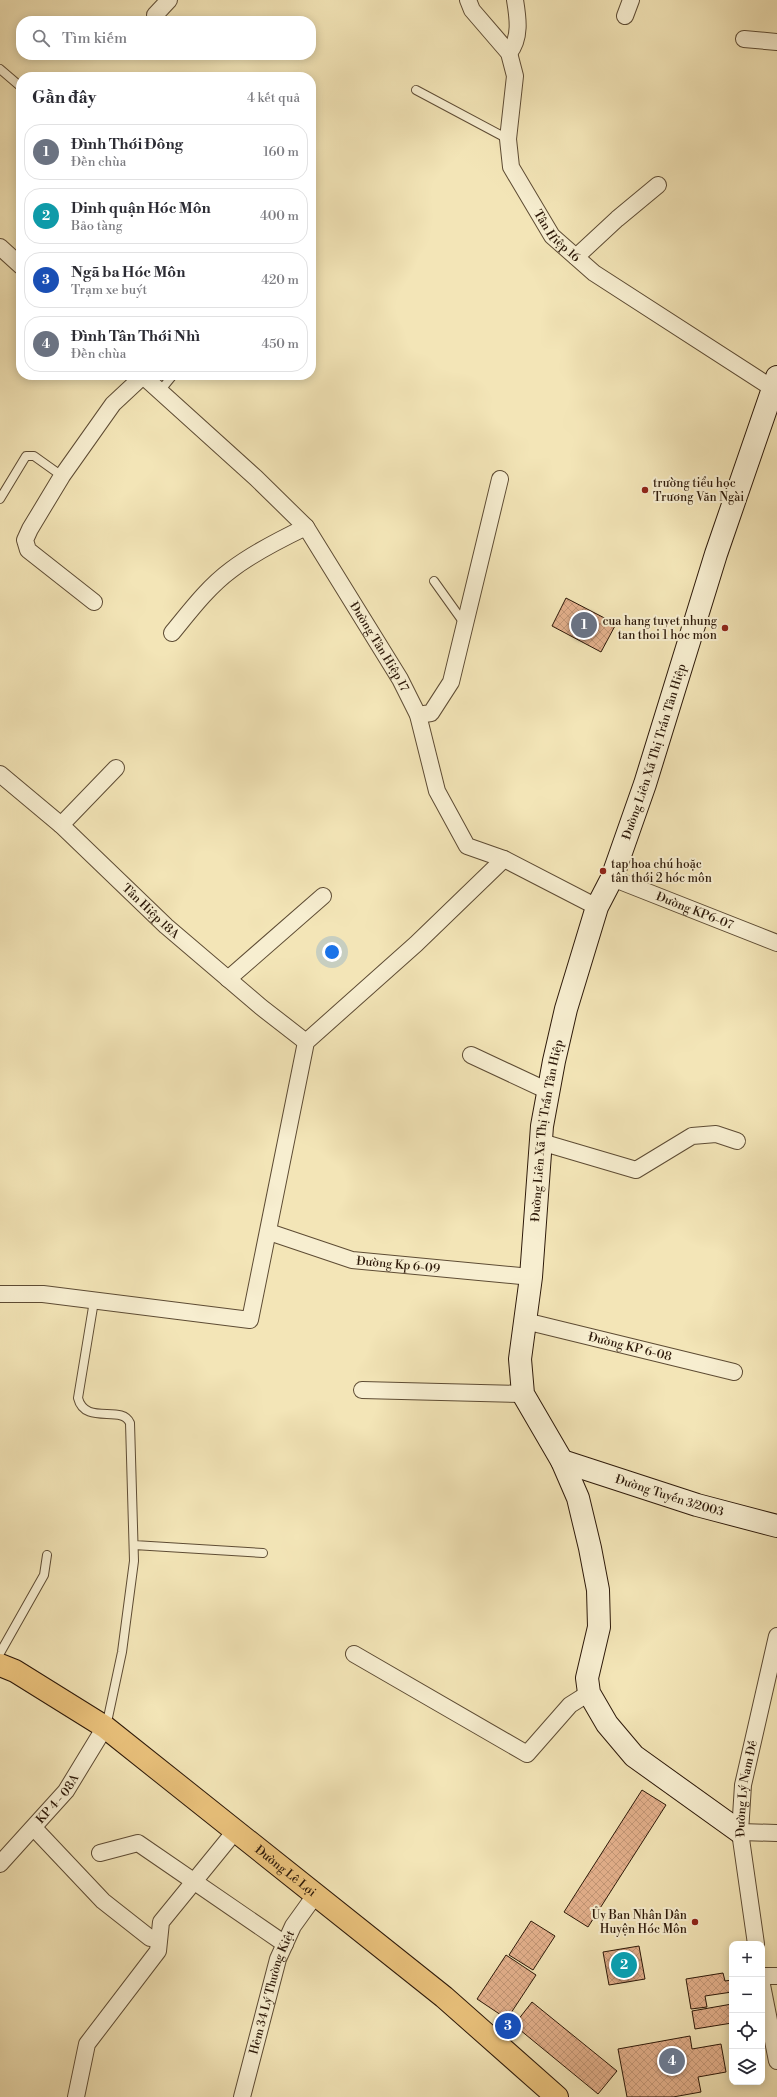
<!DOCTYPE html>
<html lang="vi">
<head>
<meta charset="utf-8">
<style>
  body { margin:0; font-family:"Libre Bodoni",serif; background:#f7f7f7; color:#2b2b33 }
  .controls { position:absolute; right:12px; bottom:12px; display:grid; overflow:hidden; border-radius:8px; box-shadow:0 2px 10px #0003 }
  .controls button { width:36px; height:36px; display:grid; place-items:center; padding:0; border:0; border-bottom:1px solid #e1e1e2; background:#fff; color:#2b2b33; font:20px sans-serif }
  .you { position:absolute; left:332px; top:952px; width:14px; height:14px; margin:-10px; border:3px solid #fff; border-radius:50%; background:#1a73e8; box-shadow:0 0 0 6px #1a73e833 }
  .badge { display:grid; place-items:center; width:26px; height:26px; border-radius:50%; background:#8f2418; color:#fff; font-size:13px; font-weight:700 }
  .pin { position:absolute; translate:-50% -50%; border:2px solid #fff; box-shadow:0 1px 4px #0006 }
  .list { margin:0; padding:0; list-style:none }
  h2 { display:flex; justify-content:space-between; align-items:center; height:52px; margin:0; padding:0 16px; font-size:17px }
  h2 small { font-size:13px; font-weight:400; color:#7c7c81 }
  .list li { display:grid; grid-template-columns:26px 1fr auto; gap:12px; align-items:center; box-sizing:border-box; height:56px; margin:0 8px 8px; padding:0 8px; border:1px solid #e1e1e2; border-radius:16px }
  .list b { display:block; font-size:15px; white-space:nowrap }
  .list p { margin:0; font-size:13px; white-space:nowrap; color:#7c7c81 }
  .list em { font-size:13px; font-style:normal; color:#7c7c81 }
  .icon { flex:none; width:22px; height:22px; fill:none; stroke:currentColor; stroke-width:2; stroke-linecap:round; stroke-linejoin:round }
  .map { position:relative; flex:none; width:777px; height:2097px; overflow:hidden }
  .search { position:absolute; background:#fff; box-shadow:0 2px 10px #0003; left:16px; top:16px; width:300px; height:44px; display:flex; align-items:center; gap:10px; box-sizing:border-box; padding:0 14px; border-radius:16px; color:#7c7c81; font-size:15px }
  .panel { position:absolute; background:#fff; box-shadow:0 2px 10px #0003; left:16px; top:72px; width:300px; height:308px; border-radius:16px }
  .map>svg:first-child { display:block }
  .building { fill:url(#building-cross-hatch); stroke:#2d1909 }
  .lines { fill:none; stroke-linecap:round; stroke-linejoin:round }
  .lane-casing { stroke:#5e4c34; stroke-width:10 }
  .street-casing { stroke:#5e4c34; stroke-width:18 }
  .secondary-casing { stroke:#2d1909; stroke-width:24 }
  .primary-casing { stroke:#2d1909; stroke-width:24 }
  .lane { stroke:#f7eed0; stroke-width:8 }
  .street { stroke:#f7eed0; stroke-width:16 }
  .secondary { stroke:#f7eed0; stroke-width:22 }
  .primary { stroke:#eac27c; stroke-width:22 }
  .poi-dot { fill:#8f2418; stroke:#f7eed0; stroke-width:1.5 }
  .labels { text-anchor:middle; stroke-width:4; stroke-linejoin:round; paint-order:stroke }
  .street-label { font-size:12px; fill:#2d1909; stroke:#f7eed0 }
  .poi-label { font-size:12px; fill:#2d1909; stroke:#f7eed0; text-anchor:start }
</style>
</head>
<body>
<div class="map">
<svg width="777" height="2097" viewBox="0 0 777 2097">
  <defs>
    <pattern id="building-cross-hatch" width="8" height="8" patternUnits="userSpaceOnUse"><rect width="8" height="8" fill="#e4b18d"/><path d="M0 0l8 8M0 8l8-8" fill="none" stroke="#c49878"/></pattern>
  </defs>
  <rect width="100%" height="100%" fill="#f3e5b7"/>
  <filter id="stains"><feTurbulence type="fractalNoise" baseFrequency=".005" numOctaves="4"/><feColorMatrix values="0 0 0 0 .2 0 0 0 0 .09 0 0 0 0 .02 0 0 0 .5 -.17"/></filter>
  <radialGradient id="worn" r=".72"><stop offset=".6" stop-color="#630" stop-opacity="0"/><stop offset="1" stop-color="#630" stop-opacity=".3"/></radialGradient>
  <path class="building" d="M566,598L616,624L601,652L552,626Z
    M642,1790L666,1805L588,1927L564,1912Z
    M531,1921L555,1936L533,1970L509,1955Z
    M639,1946L645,1979L609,1985L603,1952Z
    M506,1955L536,1975L507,2019L477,1999Z
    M723,1973L725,1981L732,1980V1992L705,1996L707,2007L691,2009L686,1979Z
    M532,2002L617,2071L598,2094L514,2025Z
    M732,2004V2023L695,2029L692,2011Z
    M690,2036L692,2049L721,2044L726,2072L698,2077L701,2092L673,2097H627L618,2049Z"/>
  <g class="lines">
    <defs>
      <path id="lane" d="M0,69L21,87
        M416,90L508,139
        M160,391L173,375
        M0,499L26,456H34L62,476
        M434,581L464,623
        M94,1301L78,1398C85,1426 122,1404 130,1423L134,1561L122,1652L106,1727
        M134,1545L263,1553
        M0,1653L44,1575L47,1555"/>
      <g id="street">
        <path id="s1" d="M468,0L472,10L509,53L515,76L508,139L511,167L552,236L594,273L772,388H777"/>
        <path d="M155,15L169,0"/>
        <path d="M625,16L631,0"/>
        <path d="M744,39L777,42"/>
        <path d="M509,53C521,38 518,18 515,0"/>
        <path d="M0,247L21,266"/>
        <path d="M576,257L617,219L658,185"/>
        <path id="s2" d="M142,375L256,478L306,527L400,679L418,715L437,791L467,846L504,859L597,907"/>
        <path d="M94,602L28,550L25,540L30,529L62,476L113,404L143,376"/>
        <path d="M172,633C190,611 208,587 231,570C253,553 281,539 306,527"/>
        <path d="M418,715L431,713L451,682L500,479"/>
        <path id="s3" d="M0,774L61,825L166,926L261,1007L306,1042"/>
        <path d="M61,825L116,768"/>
        <path id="s4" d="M612,878L777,943"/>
        <path d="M228,979L323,896"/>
        <path d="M471,1055L548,1091"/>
        <path d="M541,1142L636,1170L692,1136L716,1134L737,1141"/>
        <path id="s5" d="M269,1232L352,1260L531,1277"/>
        <path d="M0,1294H43L250,1320L306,1042L416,944L504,859"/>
        <path id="s6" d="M525,1321L734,1372"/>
        <path d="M362,1390L523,1394"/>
        <path d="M354,1654L527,1754L570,1705L589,1693"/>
        <path d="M34,1828L103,1901L150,1938L159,1937"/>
        <path d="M740,1832L777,1833"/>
        <path d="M100,1853L138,1843L285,1944"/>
        <path id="s7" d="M0,1864L66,1791L105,1727"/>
        <path id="s8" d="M756,1944L740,1832L743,1785L777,1636"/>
        <path d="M762,1976H777"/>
        <path d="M762,1985L777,2061"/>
        <path d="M76,2097L87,2044L158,1951L161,1922L236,1830"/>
        <path id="s9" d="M242,2097L278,1959L293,1926L316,1894"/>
      </g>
      <g id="secondary">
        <path id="s10" d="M562,1461L697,1505L777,1526"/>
        <path id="s11" d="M740,1832L634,1756L607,1724L589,1693L587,1678L599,1627L598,1590L590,1548L578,1498L562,1461L523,1394L520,1359L531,1277L542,1126L554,1061L566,1009L597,907L612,878L645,784L716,554L777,377"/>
      </g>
      <g id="primary">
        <path id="s12" d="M0,1665L15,1671L105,1727L444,1997L557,2097"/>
      </g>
    </defs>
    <use href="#lane" class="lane-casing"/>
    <use href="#street" class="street-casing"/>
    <use href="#secondary" class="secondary-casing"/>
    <use href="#primary" class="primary-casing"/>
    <use href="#lane" class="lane"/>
    <use href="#street" class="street"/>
    <use href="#secondary" class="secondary"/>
    <use href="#primary" class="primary"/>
  </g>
  <g class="poi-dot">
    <circle cx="645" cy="490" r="4"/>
    <circle cx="725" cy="628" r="4"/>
    <circle cx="603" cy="871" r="4"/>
    <circle cx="695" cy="1922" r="4"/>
  </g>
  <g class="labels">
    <g class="street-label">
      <text dy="4" stroke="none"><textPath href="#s1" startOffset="266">Tân Hiệp 16</textPath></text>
      <text dy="4" stroke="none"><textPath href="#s2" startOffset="364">Đường Tân Hiệp 17</textPath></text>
      <text dy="4" stroke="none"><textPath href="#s11" startOffset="1186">Đường Liên Xã Thị Trấn Tân Hiệp</textPath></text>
      <text dy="4" stroke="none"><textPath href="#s4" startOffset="89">Đường KP6-07</textPath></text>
      <text dy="4" stroke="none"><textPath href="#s3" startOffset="204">Tân Hiệp 18A</textPath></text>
      <text dy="4" stroke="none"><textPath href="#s11" startOffset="790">Đường Liên Xã Thị Trấn Tân Hiệp</textPath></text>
      <text dy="4" stroke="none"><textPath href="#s5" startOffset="134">Đường Kp 6-09</textPath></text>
      <text dy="4" stroke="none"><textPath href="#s6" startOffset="108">Đường KP 6-08</textPath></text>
      <text dy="4" stroke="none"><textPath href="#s10" startOffset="113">Đường Tuyến 3/2003</textPath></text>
      <text dy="4" stroke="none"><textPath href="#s8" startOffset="157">Đường Lý Nam Đế</textPath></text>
      <text dy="4" stroke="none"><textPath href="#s7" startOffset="87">KP 4 - 08A</textPath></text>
      <text dy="4" stroke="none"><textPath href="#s12" startOffset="353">Đường Lê Lợi</textPath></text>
      <text dy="4" stroke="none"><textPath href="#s9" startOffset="109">Hẻm 34 Lý Thường Kiệt</textPath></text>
    </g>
    <g class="poi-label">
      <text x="653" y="487">trường tiểu học<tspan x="653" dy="14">Trương Văn Ngài</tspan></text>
      <text x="717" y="625" text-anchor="end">cua hang tuyet nhung<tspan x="717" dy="14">tan thoi 1 hoc mon</tspan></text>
      <text x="611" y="868">tap hoa chú hoặc<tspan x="611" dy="14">tân thới 2 hóc môn</tspan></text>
      <text x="687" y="1919" text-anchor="end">Ủy Ban Nhân Dân<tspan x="687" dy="14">Huyện Hóc Môn</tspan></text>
    </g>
  </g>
  <rect width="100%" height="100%" filter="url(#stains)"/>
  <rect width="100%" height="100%" fill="url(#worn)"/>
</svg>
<div class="controls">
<button>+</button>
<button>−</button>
<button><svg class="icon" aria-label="locate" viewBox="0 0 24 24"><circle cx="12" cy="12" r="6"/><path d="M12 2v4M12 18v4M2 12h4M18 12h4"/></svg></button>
<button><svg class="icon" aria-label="layers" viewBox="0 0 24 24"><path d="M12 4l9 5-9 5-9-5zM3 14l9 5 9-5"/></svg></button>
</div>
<div class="you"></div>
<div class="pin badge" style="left:584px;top:625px;background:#6b7280">1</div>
<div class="pin badge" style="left:624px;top:1965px;background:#0f9aa8">2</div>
<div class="pin badge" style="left:508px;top:2026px;background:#1a4fb4">3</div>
<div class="pin badge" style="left:672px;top:2061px;background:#6b7280">4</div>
<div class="search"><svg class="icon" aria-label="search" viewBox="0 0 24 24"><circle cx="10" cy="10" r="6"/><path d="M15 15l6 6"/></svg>Tìm kiếm</div>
<section class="panel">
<h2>Gần đây<small>4 kết quả</small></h2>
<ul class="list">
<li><span class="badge" style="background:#6b7280">1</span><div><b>Đình Thới Đông</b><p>Đền chùa</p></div><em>160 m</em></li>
<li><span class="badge" style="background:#0f9aa8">2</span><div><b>Dinh quận Hóc Môn</b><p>Bảo tàng</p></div><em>400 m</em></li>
<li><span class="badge" style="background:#1a4fb4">3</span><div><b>Ngã ba Hóc Môn</b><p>Trạm xe buýt</p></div><em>420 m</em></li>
<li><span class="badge" style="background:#6b7280">4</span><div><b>Đình Tân Thới Nhì</b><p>Đền chùa</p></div><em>450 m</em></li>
</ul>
</section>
</div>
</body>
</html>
